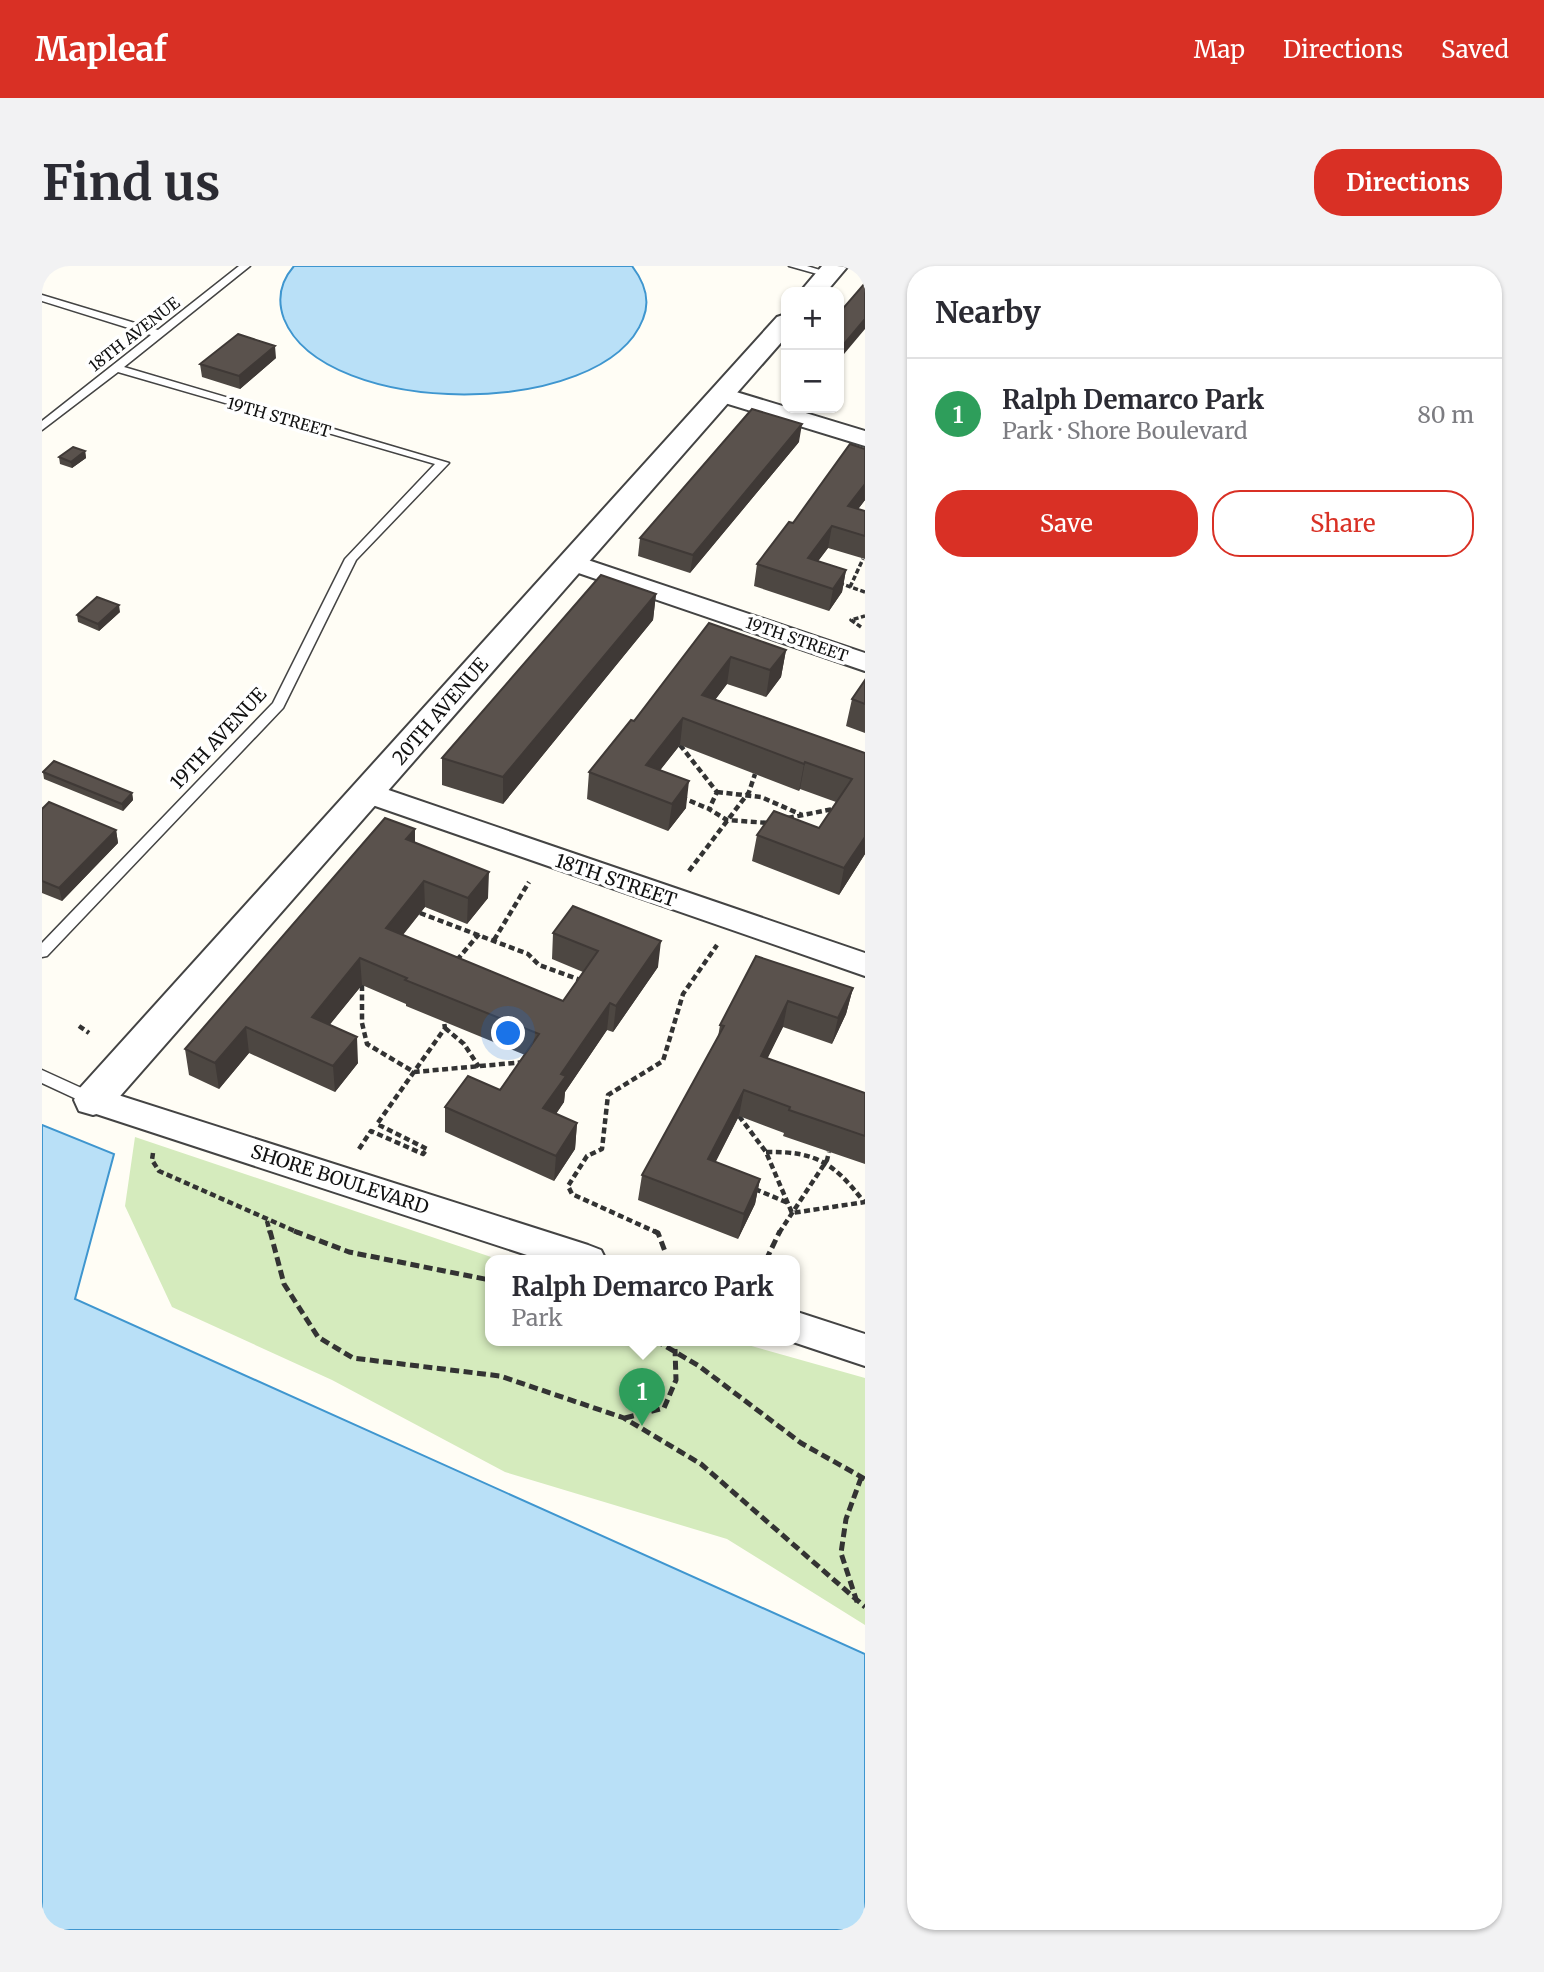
<!DOCTYPE html>
<html lang="en">
<head>
<meta charset="utf-8">
<style>
  body { margin:0; font-family:Merriweather,serif; background:#f2f2f3; color:#2b2b33 }
  .controls { position:absolute; right:21px; top:21px; display:grid; overflow:hidden; border-radius:14px; box-shadow:0 2px 5px #0004 }
  .controls button { width:63px; height:63px; display:grid; place-items:center; padding:0; border:0; border-bottom:2px solid #e1e1e2; background:#fff; color:#2b2b33; font:35px sans-serif }
  .you { position:absolute; left:467px; top:768px; width:24px; height:24px; margin:-18px; border:5px solid #fff; border-radius:50%; background:#1a73e8; box-shadow:0 0 0 10px #1a73e833 }
  .badge { display:grid; place-items:center; width:46px; height:46px; border-radius:50%; background:#d93025; color:#fff; font-size:23px; font-weight:700 }
  .pin { position:absolute; translate:-50% -58px; filter:drop-shadow(0 2px 4px #0008) }
  .pin::after { content:''; position:absolute; top:37px; width:24px; height:21px; background:inherit; clip-path:polygon(0 0,100% 0,50% 100%) }
  .popup { position:absolute; left:443px; top:989px; width:315px; height:91px; box-sizing:border-box; display:grid; place-content:center; border-radius:14px; background:#fff; filter:drop-shadow(0 2px 5px #0005); font-size:23px; white-space:nowrap; color:#7c7c81 }
  .popup b { font-size:26px; color:#2b2b33 }
  .popup::after { content:''; position:absolute; left:50%; top:100%; margin-left:-14px; border:14px solid transparent; border-top-color:#fff }
  .list { margin:0; padding:0; list-style:none }
  h2 { display:flex; justify-content:space-between; align-items:center; height:91px; margin:0; padding:0 28px; font-size:30px }
  h2 small { font-size:23px; font-weight:400; color:#7c7c81 }
  .list li { display:grid; grid-template-columns:46px 1fr auto; gap:21px; align-items:center; box-sizing:border-box; height:112px; padding:0 28px; border-top:2px solid #e1e1e2 }
  .list b { display:block; font-size:26px; white-space:nowrap }
  .list p { margin:0; font-size:23px; white-space:nowrap; color:#7c7c81 }
  .list em { font-size:23px; font-style:normal; color:#7c7c81 }
  .actions { display:flex; gap:14px; padding:21px 28px }
  .actions a { flex:1; padding:16px 0; border:2px solid #d93025; border-radius:28px; text-align:center; font-size:24px; color:#d93025 }
  .actions .main { background:#d93025; color:#fff }
  .map { position:relative; flex:none; width:823px; height:1664px; overflow:hidden; border-radius:28px }
  header { display:flex; align-items:center; gap:42px; box-sizing:border-box; height:98px; padding:0 35px; background:#d93025; color:#fff }
  header strong { font-size:33px }
  nav { display:flex; gap:38px; margin-inline-start:auto; font-size:24px }
  .intro { display:flex; align-items:center; justify-content:space-between; box-sizing:border-box; height:168px; padding:0 42px }
  h1 { margin:0; font-size:49px }
  .button { padding:18px 32px; border-radius:28px; background:#d93025; color:#fff; font-size:24px; font-weight:700 }
  main { display:flex; gap:42px; padding:0 42px }
  aside { flex:1; background:#fff; border-radius:28px; box-shadow:0 2px 5px #0004 }
  .map>svg:first-child { display:block }
  .green { fill:#d5ebbd }
  .water { fill:#b9e0f7; stroke:#3f96cf; stroke-width:2 }
  .lines { fill:none; stroke-linecap:round; stroke-linejoin:round }
  .service-casing { stroke:#444; stroke-width:3 }
  .minor-casing { stroke:#444; stroke-width:4 }
  .tertiary-casing { stroke:#444; stroke-width:4 }
  .path-far2 { stroke:#333; stroke-width:3.5; stroke-dasharray:5 2.5; stroke-linecap:butt }
  .path-far1 { stroke:#333; stroke-width:4.5; stroke-dasharray:6 3.5; stroke-linecap:butt }
  .path { stroke:#333; stroke-width:5; stroke-dasharray:9 4.5; stroke-linecap:butt }
  .service { fill:#fff; fill-rule:evenodd }
  .minor { fill:#fff; fill-rule:evenodd }
  .tertiary { fill:#fff; fill-rule:evenodd }
  .wall { fill:#4d4742 }
  .shaded-wall { fill:#3f3936 }
  .building { fill:#5a524d; stroke:#3f3936; stroke-width:2 }
  .labels { text-anchor:middle; stroke-width:7; stroke-linejoin:round; paint-order:stroke }
  .far-street-label { font-size:16px; fill:#111; stroke:#fff }
  .street-label { font-size:19px; fill:#111; stroke:#fff }
</style>
</head>
<body>
<header>
<strong>Mapleaf</strong>
<nav><a>Map</a><a>Directions</a><a>Saved</a></nav>
</header>
<div class="intro"><h1>Find us</h1><a class="button">Directions</a></div>
<main>
<div class="map">
<svg width="823" height="1664" viewBox="0 0 823 1664">
  <rect width="100%" height="100%" fill="#fffdf5"/>
  <path class="green" d="M93,871L458,994H448V1074H688L823,1112V1359L685,1273L463,1206L290,1114L130,1041L83,940Z"/>
  <path class="water" d="M252,0H590C603,17 609,34 601,53C562,154 282,153 242,53C235,34 238,16 252,0Z
    M0,859L72,888L33,1033L823,1388V1664H0Z"/>
  <g class="lines">
    <defs>
      <path id="service" d="M197,0H208L82,101L407,197L314,294L241,442L5,690L0,691V677L231,437L303,293L393,198L76,106L0,164V155L109,69L0,35V29L116,64Z
        M747,0H765L791,8L786,11Z
        M0,804L57,830L59,834L57,838H45L0,817Z"/>
      <path id="minor" d="M681,122L823,165V180L673,134L669,129L673,124Z
        M528,288L823,387V405L519,301L515,296L519,291Z
        M326,517L823,687V710L316,534L312,527L316,520Z
        M51,821L546,979L559,984L564,994H500L39,843L34,834L39,825Z
        M752,1045L823,1068V1100L745,1074H752Z"/>
      <path id="tertiary" d="M780,0H806L784,26H758Z
        M744,48V71L65,845L51,849L37,845L32,834L37,823L735,51Z"/>
    </defs>
    <use href="#service" class="service-casing"/>
    <use href="#minor" class="minor-casing"/>
    <use href="#tertiary" class="tertiary-casing"/>
    <path class="path-far2" d="M797,317L823,326
      M808,321L821,293
      M819,361L809,354L823,350"/>
    <path class="path-far1" d="M638,479L675,526L667,543L685,554L727,557
      M675,526L719,531L760,549
      M639,531L667,543
      M746,552L796,542
      M647,605L707,526L713,508
      M378,647L486,688L497,699L541,715
      M452,674L487,616
      M415,694L437,668
      M320,719V757L325,778L372,806L483,796
      M37,760L47,767
      M403,762L422,778L437,801
      M697,850L724,886L750,947L823,936
      M317,883L329,865L381,888L385,883L335,858L403,762L402,756
      M724,886C774,885 792,897 822,936
      M111,887L110,894L117,905L257,967
      M713,923L746,937
      M225,955L228,967
      M616,967L530,928L526,920L545,890L560,883L566,829L621,795L641,728L675,679
      M737,967L785,894L787,886"/>
    <path class="path" d="M228,965L242,1018L276,1071L311,1092L458,1110L582,1152L659,1198L823,1341
      M252,965L307,986L448,1014
      M612,965L616,967L624,988
      M724,994L738,965
      M613,1074L657,1100L759,1177L823,1213
      M583,1152L622,1142L634,1114L633,1083
      M815,1336L799,1287L804,1253L819,1212"/>
    <use href="#service" class="service"/>
    <use href="#minor" class="minor"/>
    <use href="#tertiary" class="tertiary"/>
  </g>
  <path class="wall" d="M234,92L198,123L160,111L158,98Z
    M744,108V126L740,124L742,111Z
    M757,176L648,307L596,290L598,272Z
    M823,183V234L816,243L823,245V293L786,282L776,295L804,304L800,326L787,345L712,320L715,298Z
    M43,185L44,192L30,202L18,198L17,191Z
    M614,328L611,354L461,538L400,519V492Z
    M78,346L57,365L36,356L35,349Z
    M667,357L744,384L739,411L724,431L685,418L673,434L823,487V588L797,629L710,595L715,569L777,562L794,536L758,523L757,525L638,479L618,504L644,542L626,565L545,533L547,506L592,455Z
    M823,414V467L804,460L810,433Z
    M1,506L90,527L91,534L81,545L2,513Z
    M0,543L74,564L76,577L20,635L0,627Z
    M373,577L446,632L425,658L383,641L361,669L521,735L541,706L510,693L511,667L616,701L571,766L565,764L523,826L522,836L514,848L535,857L533,883L512,915L403,866V841L458,824L483,789L364,740V738L320,719L287,759L316,797L293,826L207,787L177,823L147,809L143,783Z
    M714,690L811,722L804,748L790,778L741,761L725,792L823,827V898L741,870L742,867L697,850L673,896L718,913L713,938L696,973L596,934L600,909L676,771L678,759Z"/>
  <path class="shaded-wall" d="M823,53V63L797,94V84Z
    M233,80L234,92L198,123L197,110Z
    M760,158L757,176L648,307L651,289Z
    M43,185L44,192L30,202L29,196Z
    M823,218V234L802,262L806,240Z
    M790,260L786,282L762,314L766,292Z
    M804,304L800,326L787,345L791,323Z
    M614,328L611,354L461,538V511Z
    M77,339L78,346L57,365L56,358Z
    M744,384L739,411L724,431L728,404Z
    M689,391L685,418L656,456L660,429Z
    M641,452L638,479L601,526L604,499Z
    M763,496L758,523L757,525L762,498Z
    M647,515L644,542L626,565L630,538Z
    M90,527L91,534L81,545L80,538Z
    M373,563V590L364,573Z
    M74,564L76,577L20,635L17,622Z
    M823,571V588L797,629L802,602Z
    M447,606L446,632L425,658L426,632Z
    M382,615L383,641L345,688L344,662Z
    M619,675L616,701L571,766L574,740Z
    M318,692L320,719L273,777L270,751Z
    M811,722L804,748L790,778L796,752Z
    M746,735L741,761L714,816L719,790Z
    M568,737L565,764L523,826L522,836L500,868L501,842L519,808Z
    M204,761L207,787L177,823L173,797Z
    M315,771L316,797L293,826L291,800Z
    M702,824L697,850L662,919L666,893Z
    M535,857L533,883L512,915L514,890Z
    M718,913L713,938L696,973L702,948Z"/>
  <path class="building" d="M823,17V53L797,84V47Z
    M196,68L233,80L197,110L158,98Z
    M710,143L760,158L651,289L598,272Z
    M808,178L823,183V218L806,240L823,245V270L790,260L766,292L804,304L791,323L715,298L747,256L751,257Z
    M31,181L43,185L29,196L17,191Z
    M559,309L614,328L461,511L400,492Z
    M55,331L77,339L56,358L35,349Z
    M667,357L744,384L728,404L689,391L660,429L823,487V571L802,602L715,569L732,545L777,562L810,513L763,496L762,498L641,452L604,499L647,515L630,538L547,506L589,454L592,455Z
    M823,414V438L810,433Z
    M12,495L90,527L80,538L1,506Z
    M7,536L74,564L17,622L0,615V543Z
    M343,552L373,563L364,573L447,606L426,632L382,615L344,662L521,735L556,685L511,667L531,640L619,675L574,740L568,737L519,808L524,810L501,842L535,857L514,890L403,841L426,810L458,824L497,768L363,714L365,712L318,692L270,751L315,771L291,800L204,761L173,797L143,783Z
    M714,690L811,722L796,752L746,735L719,790L823,827V870L747,844L748,841L702,824L666,893L718,913L702,948L600,909L682,760L678,759Z"/>
  <g class="labels">
    <g class="far-street-label">
      <text transform="translate(92 68) rotate(-38)" y="6">18TH AVENUE</text>
      <text transform="translate(237 151) rotate(16)" y="6">19TH STREET</text>
      <text transform="translate(755 373) rotate(19)" y="6">19TH STREET</text>
    </g>
    <g class="street-label">
      <text transform="translate(398 445) rotate(-49)" y="7">20TH AVENUE</text>
      <text transform="translate(176 472) rotate(-47)" y="7">19TH AVENUE</text>
      <text transform="translate(574 614) rotate(19)" y="7">18TH STREET</text>
      <text transform="translate(298 913) rotate(18)" y="7">SHORE BOULEVARD</text>
    </g>
  </g>
</svg>
<div class="controls">
<button>+</button>
<button>−</button>
</div>
<div class="you"></div>
<div class="pin badge" style="left:600px;top:1160px;background:#2e9e5b">1</div>
<div class="popup"><b>Ralph Demarco Park</b>Park</div>
</div>
<aside>
<h2>Nearby<small></small></h2>
<ul class="list">
<li><span class="badge" style="background:#2e9e5b">1</span><div><b>Ralph Demarco Park</b><p>Park · Shore Boulevard</p></div><em>80 m</em></li>
</ul>
<div class="actions"><a class="main">Save</a><a>Share</a></div>
</aside>
</main>
</body>
</html>
